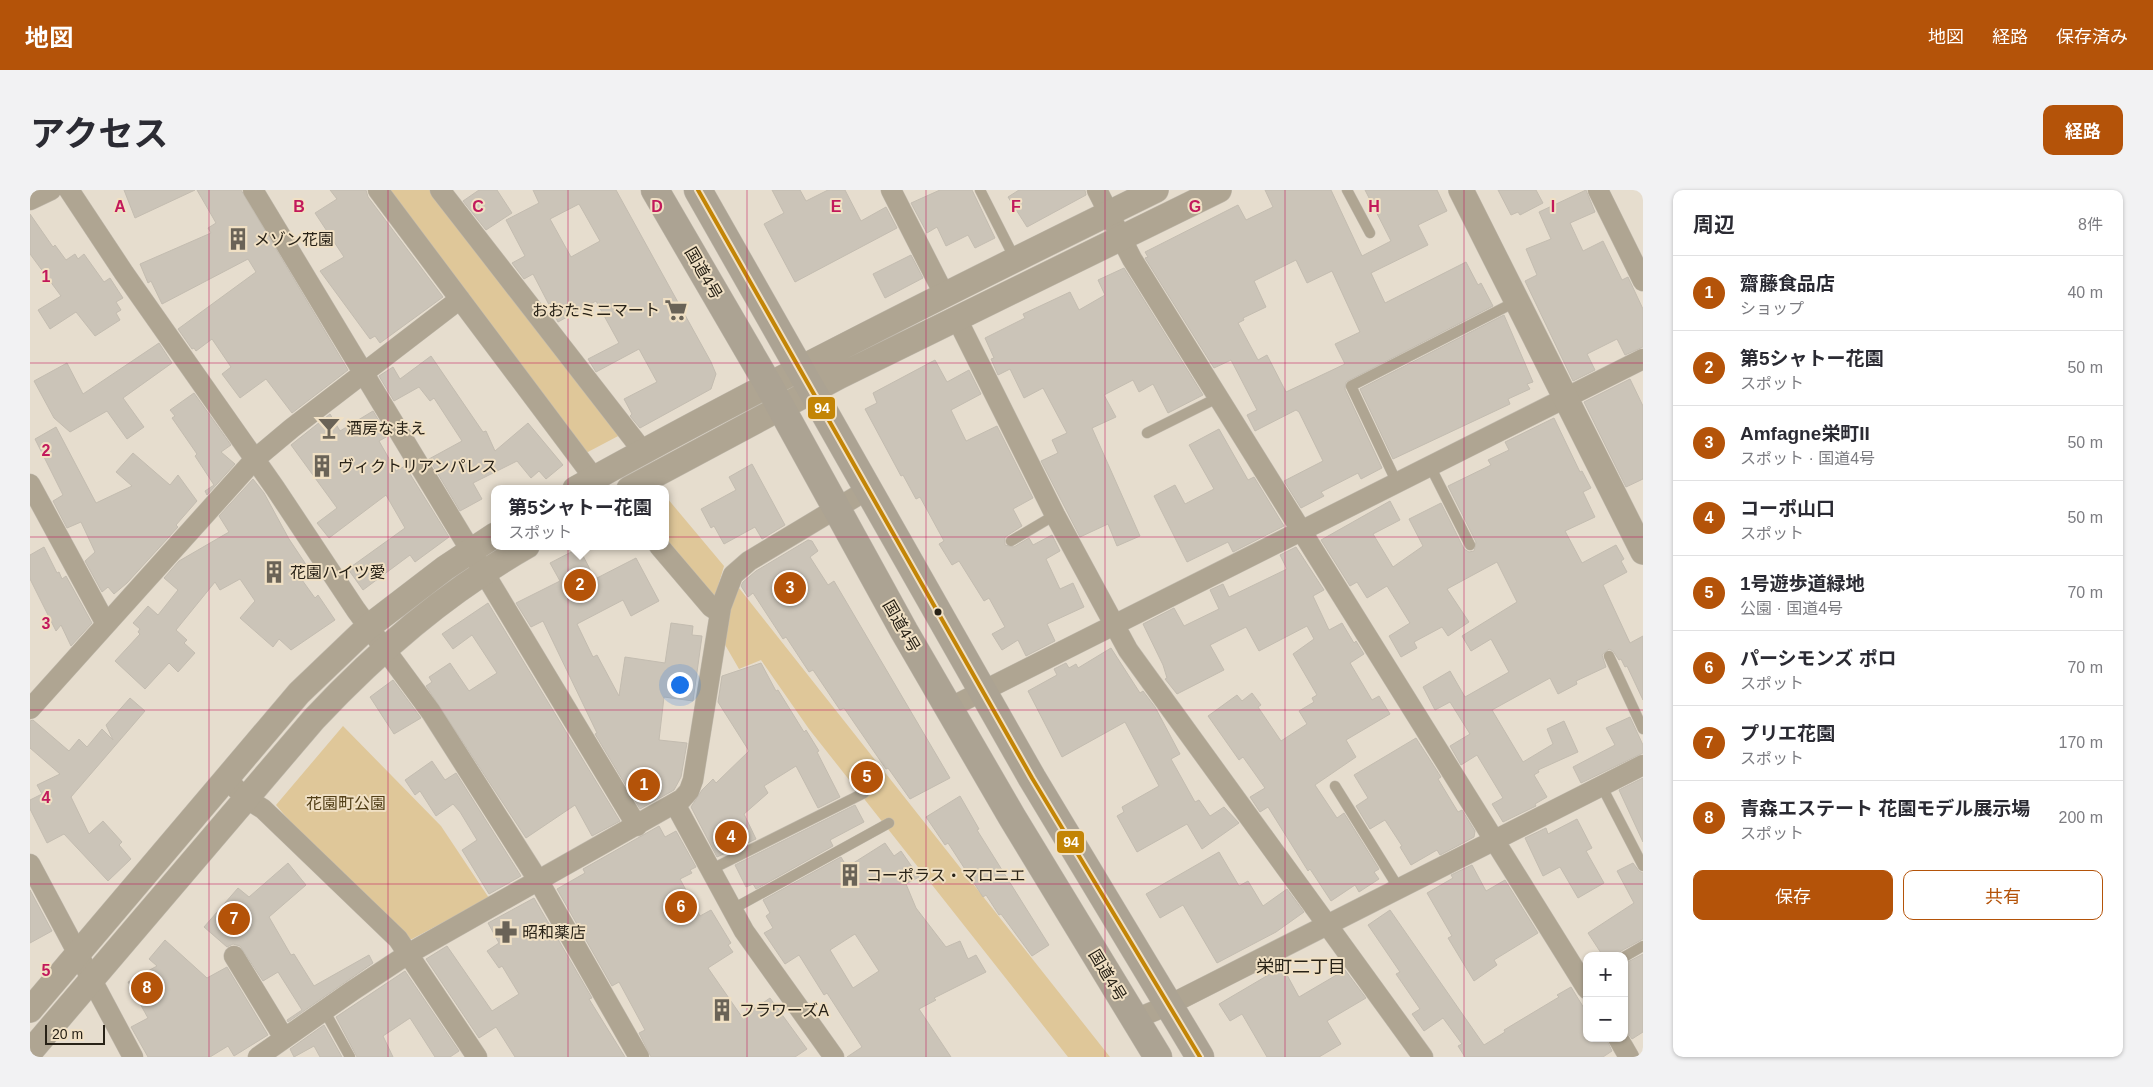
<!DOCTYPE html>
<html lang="ja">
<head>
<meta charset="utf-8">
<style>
  body { margin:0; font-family:Helvetica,"Noto Sans JP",sans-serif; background:#f2f2f3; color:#2b2b33 }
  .controls { position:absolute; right:15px; bottom:15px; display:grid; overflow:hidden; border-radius:10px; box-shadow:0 1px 4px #0004 }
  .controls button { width:45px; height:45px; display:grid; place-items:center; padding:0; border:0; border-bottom:1px solid #e1e1e2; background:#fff; color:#2b2b33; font:25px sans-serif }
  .scale { position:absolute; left:15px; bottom:12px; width:60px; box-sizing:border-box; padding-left:5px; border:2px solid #282217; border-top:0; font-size:14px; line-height:18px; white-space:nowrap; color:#282217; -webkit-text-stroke:4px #f0e0c4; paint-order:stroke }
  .you { position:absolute; left:649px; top:494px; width:18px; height:18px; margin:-12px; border:4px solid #fff; border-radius:50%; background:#1a73e8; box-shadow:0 0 0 8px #1a73e833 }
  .badge { display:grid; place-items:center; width:32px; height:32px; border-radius:50%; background:#b45309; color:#fff; font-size:16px; font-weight:700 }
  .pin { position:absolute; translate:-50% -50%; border:2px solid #fff; box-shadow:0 1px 5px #0006 }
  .popup { position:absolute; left:461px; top:295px; width:178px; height:65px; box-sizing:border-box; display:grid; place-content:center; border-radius:10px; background:#fff; filter:drop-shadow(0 1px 4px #0005); font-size:16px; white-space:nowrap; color:#7c7c81 }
  .popup b { font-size:19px; color:#2b2b33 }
  .popup::after { content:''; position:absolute; left:50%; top:100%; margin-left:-10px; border:10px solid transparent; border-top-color:#fff }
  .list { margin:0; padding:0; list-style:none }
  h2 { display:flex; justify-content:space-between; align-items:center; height:65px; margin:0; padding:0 20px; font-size:21px }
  h2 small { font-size:16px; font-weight:400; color:#7c7c81 }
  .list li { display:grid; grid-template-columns:32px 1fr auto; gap:15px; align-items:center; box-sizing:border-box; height:75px; padding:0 20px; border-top:1px solid #e1e1e2 }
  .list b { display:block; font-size:19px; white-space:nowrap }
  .list p { margin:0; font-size:16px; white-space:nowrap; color:#7c7c81 }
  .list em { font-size:16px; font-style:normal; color:#7c7c81 }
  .actions { display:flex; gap:10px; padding:15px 20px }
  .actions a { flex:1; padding:11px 0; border:1px solid #b45309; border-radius:10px; text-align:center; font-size:18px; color:#b45309 }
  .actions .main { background:#b45309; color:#fff }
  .map { position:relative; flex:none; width:1613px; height:867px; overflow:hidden; border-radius:10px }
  header { display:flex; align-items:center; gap:30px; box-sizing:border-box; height:70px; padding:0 25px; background:#b45309; color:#fff }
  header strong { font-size:24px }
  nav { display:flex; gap:28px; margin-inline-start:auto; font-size:18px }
  .intro { display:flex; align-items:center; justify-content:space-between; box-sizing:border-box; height:120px; padding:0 30px }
  h1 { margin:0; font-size:35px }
  .button { padding:12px 22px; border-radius:10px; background:#b45309; color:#fff; font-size:18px; font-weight:700 }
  main { display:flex; gap:30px; padding:0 30px }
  aside { flex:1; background:#fff; border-radius:10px; box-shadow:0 1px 4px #0004 }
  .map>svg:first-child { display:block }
  .green { fill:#dfc799 }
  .building { fill:#cbc4b8; stroke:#c3bcb0; fill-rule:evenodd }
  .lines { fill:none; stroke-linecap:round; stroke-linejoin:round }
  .service-casing { stroke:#c2bbaf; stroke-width:11 }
  .minor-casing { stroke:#c2bbaf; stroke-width:21 }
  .tertiary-casing { stroke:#c2bbaf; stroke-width:26 }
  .trunk-casing { stroke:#c2bbaf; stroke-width:29 }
  .service { stroke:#afa592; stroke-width:10 }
  .minor { stroke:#afa592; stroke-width:20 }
  .tertiary { stroke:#afa592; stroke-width:25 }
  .trunk { stroke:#aca393; stroke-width:28 }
  .bus-1-casing { stroke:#f0e0c4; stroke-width:8 }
  .bus-1 { stroke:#c38506; stroke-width:4 }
  .grid { fill:none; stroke:#c2185b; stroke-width:1; stroke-opacity:0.55 }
  .bus-dot { fill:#282217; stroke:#f0e0c4; stroke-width:2 }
  .labels { text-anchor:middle; stroke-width:4; stroke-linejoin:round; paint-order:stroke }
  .poi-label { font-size:16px; fill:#282217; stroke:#f0e0c4; text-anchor:start }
  .street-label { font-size:16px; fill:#282217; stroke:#f0e0c4 }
  .park-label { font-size:16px; fill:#513e16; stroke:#f0e0c4 }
  .neighbourhood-label { font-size:18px; fill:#282217; stroke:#f0e0c4 }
  .grid-label { font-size:16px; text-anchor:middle; font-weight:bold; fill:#c2185b; stroke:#f0e0c4; stroke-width:4; stroke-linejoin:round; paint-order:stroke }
  .line-badge { stroke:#f0e0c4; stroke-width:2 }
  .badge-label { font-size:14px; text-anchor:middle; font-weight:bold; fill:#fff }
</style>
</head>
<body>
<header>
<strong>地図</strong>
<nav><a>地図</a><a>経路</a><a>保存済み</a></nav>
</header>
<div class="intro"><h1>アクセス</h1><a class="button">経路</a></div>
<main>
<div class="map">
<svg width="1613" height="867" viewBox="0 0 1613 867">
  <rect width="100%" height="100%" fill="#e6ddce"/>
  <path class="green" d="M357,0H400L592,244L556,263Z
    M637,308L694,376L684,410L635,356V309Z
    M709,398L1080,867H1038L779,539L731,470L709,479L694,453L703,407Z
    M313,536L411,636L459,708L382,749H379C338,701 286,663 246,615Z"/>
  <path class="building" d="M94,0H165L105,28Z
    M167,0H211L318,180L262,223L236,189L210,208L192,184L201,177L182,149L166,161L164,158L162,159L148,139L226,82L218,69L132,114L121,91L118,93L110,74L181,43L178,38L186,33Z
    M300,0H336L338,7L413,107L350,153L345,146L340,149L290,81L314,67L285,23L307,9Z
    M449,0H467L482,23L456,40L433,11Z
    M503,0H586L681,172L686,184L681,199L610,238L600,226L602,224L594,209L627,192L609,159L566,182L558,169L589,153L566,111L528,132L503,84L494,89L482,73L495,66L476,30L509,13ZM549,14L570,51L541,67L520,29Z
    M742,0H770L776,11L798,0H815L831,31L856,17L867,38L765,92L734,34L754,23Z
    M910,0H942L965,48L945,58L938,45L916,56L907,37L897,43L881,13Z
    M989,0H1055L1056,5L997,37L978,7Z
    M1235,0H1301L1332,66L1361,51L1335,0H1407L1417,21L1388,35L1398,55L1341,83L1355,113L1436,72L1448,95L1451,93L1463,116L1316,192L1315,199L1352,278L1331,289L1328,283L1291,302L1294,306L1271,318L1254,291L1293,271L1269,222L1266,220L1225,241L1217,225L1227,220L1201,170L1184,178L1115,68L1118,67L1115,62L1208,15L1216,30L1243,17ZM1266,70L1277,93L1302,81L1330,142L1305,154L1315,174L1256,202L1237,165L1228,170L1208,133L1214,130L1213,128L1236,117L1224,91Z
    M1468,0H1506L1513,13L1490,25L1488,22L1481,25Z
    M1556,0L1565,22L1540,33L1553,61L1573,51L1592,90L1598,87L1613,119V157L1595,165L1587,149L1557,164L1565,180L1543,191L1495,91L1507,85L1496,59L1521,49L1509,22Z
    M0,24L23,57L25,55L36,70L45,64L48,69L54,64L74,92L80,88L93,108L86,112L91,120L86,123L90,130L65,146L46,122L20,139L8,120L31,106L0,64Z
    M881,65L893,88L855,108L843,84Z
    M1094,78L1173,205L1138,223L1123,194L1109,202L1103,190L1074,205L1086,227L1062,238L1110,346L1087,356L1078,334L1050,347L1011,271L1028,263L1022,250L1037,243L1013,198L994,208L980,179L968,185L961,169L964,168L955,148L995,128L993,124L1040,102L1049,120L1075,105L1068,90Z
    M1474,125L1503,192L1497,194L1500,199L1478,209L1480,214L1363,269L1330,199Z
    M129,153L142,173L93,208L114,237L97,249L77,221L40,242L24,228L4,191L37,173L53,204Z
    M401,166L453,242L456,241L465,261L498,233L533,275L516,289L509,281L501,288L487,271L443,293L452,309L430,321L399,269L432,251L404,208L400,211L389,197L364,211L349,186L363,177L370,189Z
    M905,170L917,192L939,180L951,204L921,220L936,251L967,236L1003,308L983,319L992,336L975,347V355L984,357L999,348L1003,355L1022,345L1030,361L1016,369L1030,399L1043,393L1054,417L1017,434L1025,451L996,466L988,450L972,460L962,444L975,437L959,408L954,411L929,371L922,375L909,354L914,351L890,307L886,309L873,285L871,286L835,219L847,213L843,203Z
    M1600,189L1613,216V289L1596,297L1554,212Z
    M164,203L201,255L191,262L205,274L177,305L175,301L184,295L165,266L167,264L142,228L145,226L140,220Z
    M343,221L358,246L349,251L366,281L375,276L419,347L385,372L380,365L333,400L318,379L375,338L356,305L299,348L287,333L307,318L261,255L300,224L310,241Z
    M1524,228L1550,282L1552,281L1561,298L1553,302L1565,327L1535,341L1552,373L1586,355L1594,369L1591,371L1597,382L1573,395L1600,453L1613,446V510L1597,476L1595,477L1591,469L1589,470L1583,461L1579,459L1572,465L1576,477L1546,491L1547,494L1528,504L1520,488L1462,520L1493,572L1523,554L1517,539L1534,531L1548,562L1508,580L1509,582L1504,585L1517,607L1505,614L1506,616L1473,632L1462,614L1473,608L1447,565L1431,575L1420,556L1440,544L1420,512L1405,520L1393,497L1420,481L1435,507L1479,482L1461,449L1441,461L1432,446L1487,412L1467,372L1417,399L1439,432L1418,446L1412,437L1384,452L1387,458L1371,467L1359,446L1380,433L1357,396L1337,408L1327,392L1320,396L1291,350L1360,311L1370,330L1343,344L1363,377L1393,356L1379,329L1411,313L1434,359L1439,362L1444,361L1446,352L1418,296L1461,275L1458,270L1479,260L1475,252Z
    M26,237L66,313L102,296L86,282L103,263L140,295L148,285L167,311L146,335L148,337L97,393L84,404L78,397L72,402L55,371L65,362L51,332L37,338L23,311L33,305L5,249Z
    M1189,239L1218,290L1224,287L1254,336L1203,362L1198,352L1157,372L1124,306L1145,295L1155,314L1184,299L1159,255Z
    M722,274L755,335L732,349L725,337L694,354L684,336L681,338L671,319L706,300L699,287Z
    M223,289L234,303L259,349L277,376L267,383L285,408L288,405L305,430L261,460L249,449L243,457L210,428L225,411L210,389L190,400L185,392L146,440L157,450L154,453L165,463L148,482L139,473L115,499L85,471L110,444L108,442L110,439L103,433L118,416L128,425L148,400L134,388L149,371L199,342L189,326Z
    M778,350L782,351L788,361L780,367L798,395L804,391L920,588L880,609L858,578L856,579L814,518L810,520L783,480L779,482L756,447L753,449L723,403L718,407L711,396L713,392L726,381Z
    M14,357L27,383L29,382L32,389L36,386L62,433L41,456L31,435L26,441L0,389V365Z
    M1266,357L1294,400L1283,406L1299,440L1312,433L1324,453L1326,451L1334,464L1320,473L1342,510L1349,506L1360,524L1316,550L1326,567L1285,595L1307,628L1314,623L1349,679L1344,682L1349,689L1329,702L1325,695L1301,711L1280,679L1278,681L1238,617L1230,622L1220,607L1235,598L1213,567L1209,570L1178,526L1207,505L1212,511L1222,503L1231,515L1228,517L1251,551L1277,534L1269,521L1284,512L1282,508L1287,505L1263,464L1284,449L1277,436L1229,461L1216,437L1180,455L1194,480L1147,504L1135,489L1137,488L1133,475L1113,434L1144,418L1154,436L1189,419L1180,400L1193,394L1199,407L1257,379L1250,365Z
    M549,358L565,389L606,368L629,411L601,426L593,410L547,434L563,467L567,465L589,506L595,467L635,473L641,433L663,436L662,445L672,446L663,511L634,507L629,550L657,553L651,587L644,600L610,619L565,544L567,543L513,431L501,437L486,413L530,391L520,373Z
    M458,413L590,631L562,646L545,615L496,648L396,496L402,492L399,487L420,473L439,501L467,483L442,445L423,459L412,444Z
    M1081,458L1110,503L1113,501L1125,517L1150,564L1141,569L1165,612L1169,610L1180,626L1194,617L1209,633L1172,659L1157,634L1107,662L1087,626L1094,622L1092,617L1129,596L1095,532L1032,567L998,501L1027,485L1024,479L1036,473L1039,478L1046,474L1048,478Z
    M731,473L746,501L748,500L774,542L776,540L789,561L787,562L810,607L788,618L766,576L734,596L738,603L714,624L726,649L687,667L661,617L672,600L683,589L686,593L719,561L688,512L692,486Z
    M363,490L391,528L364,544L340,507Z
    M100,508L115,521L41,607L59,644L73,631L92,652L89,655L101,669L78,691L34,644L17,653L0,619V610L12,604L7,595L30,584L0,558V531L3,530L39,561L49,549L57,557L72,539L83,550L76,535Z
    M1600,527L1613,555V563L1551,593L1543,577L1585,555L1576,538Z
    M1386,548L1411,587L1408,589L1428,622L1432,620L1445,641L1444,647L1433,653L1410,665L1407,660L1381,675L1370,657L1372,656L1355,630L1340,639L1326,616L1338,608L1324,585Z
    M402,571L415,590L426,583L491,686L459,704L432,660L447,650L430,622L423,614L406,626L390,601L385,605L375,590Z
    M1613,588V652L1589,600Z
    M930,606L949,639L947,640L1019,755L1002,766L971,724L969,725L956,705L953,707L918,653L915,655L896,627Z
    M825,615L834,632L800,650L803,656L726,699L723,694L716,697L705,675Z
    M1547,629L1562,658L1556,661L1574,693L1548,708L1530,677L1513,686L1495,648L1516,638L1518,644Z
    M629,636L635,647L646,641L666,677L660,680L662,683L650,689L670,726L681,720L701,753L698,755L703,762L678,778L712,827L740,808L777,859L765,867H621L609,843L615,840L589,792L582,796L527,699L555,683L553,679Z
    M855,653L864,666L871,661L889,687L876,694L886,718L916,757L930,751L938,769L946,765L956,782L904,808L906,810L889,819L921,867H817L832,857L797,803L794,805L769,765L755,774L734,743L743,738L736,726L740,723L733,710L811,667L817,677ZM825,744L849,781L823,798L800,760Z
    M1189,662L1209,696L1218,691L1233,716L1257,699L1274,722L1246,742L1187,773L1153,715L1130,728L1116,704Z
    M258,673L276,695L239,727L261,765L264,764L284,796L339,765L343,773L258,832L257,830L272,820L248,782L233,791L210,756L203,754L197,757L174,737L208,698L219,707Z
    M1603,673L1609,681L1613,683V749L1591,761L1587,766H1573L1558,743L1604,713L1587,681Z
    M1442,675L1456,701L1475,690L1508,743L1464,770L1467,775L1444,791L1418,748L1422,746L1397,703L1423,688L1421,685Z
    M0,700L22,741L0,753Z
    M504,708L562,808L559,809L595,867H485L466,837L449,848L396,769L417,756L462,821L489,804L472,776L469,778L457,761L469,753L458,733Z
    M1360,720L1454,855L1475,842L1474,840L1529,807L1527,805L1541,797L1557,823V848H1576L1582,861L1573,867H1435L1428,856L1432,854L1413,828L1394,841L1382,824L1390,819L1366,784L1370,782L1338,735Z
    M135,750L177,788L197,777L238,845L204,866L198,856L180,867H118L101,837L118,828L98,792L127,776L119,769Z
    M1613,764V842L1602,849L1594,838V774Z
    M1250,772L1269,807L1315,780L1336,808L1297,831L1311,854L1289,867H1237L1212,824L1200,831L1189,814L1240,784L1237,778Z
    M375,781L429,861L420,867H405L380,828L353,846L363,867H327L306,827Z
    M294,835L312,867H290L284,856L264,867L260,859Z"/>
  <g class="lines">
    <defs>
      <path id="service" d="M950,0L985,69
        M1317,0L1340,43
        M1117,243L1187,208
        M1400,276L1440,355
        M1367,293L1321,196L1487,111
        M981,351L1025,325
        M1579,466L1613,539
        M1571,595L1613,676
        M1305,596L1368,697
        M680,680L834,603
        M701,720L859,633
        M1594,767L1613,756
        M294,820L320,867"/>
      <path id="minor" d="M39,0L94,83L245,298L326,420L401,522L508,690L609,867
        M223,0L607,636
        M348,0L564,288
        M410,0L612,260
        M861,0L914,104
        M1067,0L1102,69L1557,799
        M1568,0L1613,91
        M0,10L21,0
        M927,129L1025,325L1098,460L1393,867
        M0,294L76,434
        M629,356L681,417L690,423
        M919,518L1613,169
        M0,519L225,269L262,238L430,109
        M197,590L217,609L233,619L368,749L447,867
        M645,614L714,741L804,867
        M0,674L103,867
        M204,766L254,848
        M1105,829L1139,815L1613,575
        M1588,848L1599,867
        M228,867L322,801L378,764L652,609L659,601L663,590L691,417L703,385L719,371L837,300"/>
      <path id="tertiary" d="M1431,0L1613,362
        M545,299C736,193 931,96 1126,0
        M599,299L810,186L1189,0
        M0,820L269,503L338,437L415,378L465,345
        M0,862L284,529C348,461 415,403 497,356"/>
      <path id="trunk" d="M625,0L738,194L874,441L982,627L1128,867
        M668,0L1002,588L1170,867"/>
    </defs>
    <use href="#service" class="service-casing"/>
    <use href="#minor" class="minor-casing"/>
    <use href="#tertiary" class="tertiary-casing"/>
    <use href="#trunk" class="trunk-casing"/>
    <use href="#service" class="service"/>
    <use href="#minor" class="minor"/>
    <use href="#tertiary" class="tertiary"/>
    <use href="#trunk" class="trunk"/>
    <defs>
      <path id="bus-1" d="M668,0L1002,588L1170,867"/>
    </defs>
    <use href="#bus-1" class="bus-1-casing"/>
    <use href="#bus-1" class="bus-1"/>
  </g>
  <path class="grid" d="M179,0V867M358,0V867M538,0V867M717,0V867M896,0V867M1075,0V867M1255,0V867M1434,0V867M0,173H1613M0,347H1613M0,520H1613M0,694H1613"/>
  <defs>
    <symbol id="building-bare" viewBox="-9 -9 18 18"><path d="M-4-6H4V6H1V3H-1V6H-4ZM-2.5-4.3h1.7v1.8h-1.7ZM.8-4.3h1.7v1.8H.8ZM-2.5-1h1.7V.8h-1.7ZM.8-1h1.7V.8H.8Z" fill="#6a6357" stroke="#f0e0c4" stroke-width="2.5" paint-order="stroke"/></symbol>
    <symbol id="supermarket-bare" viewBox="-9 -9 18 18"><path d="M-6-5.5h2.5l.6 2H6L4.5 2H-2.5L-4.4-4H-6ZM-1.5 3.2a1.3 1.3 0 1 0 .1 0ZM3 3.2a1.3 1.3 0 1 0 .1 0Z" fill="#6a6357" stroke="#f0e0c4" stroke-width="2.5" paint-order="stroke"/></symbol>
    <symbol id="bar-bare" viewBox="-9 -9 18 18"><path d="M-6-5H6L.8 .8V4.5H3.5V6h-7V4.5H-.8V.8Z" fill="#6a6357" stroke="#f0e0c4" stroke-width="2.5" paint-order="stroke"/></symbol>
    <symbol id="pharmacy-bare" viewBox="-9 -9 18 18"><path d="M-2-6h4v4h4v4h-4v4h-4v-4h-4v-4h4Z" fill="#6a6357" stroke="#f0e0c4" stroke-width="2.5" paint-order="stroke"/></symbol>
  </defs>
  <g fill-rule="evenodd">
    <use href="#building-bare" x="192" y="33" width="32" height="32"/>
    <use href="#supermarket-bare" x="630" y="104" width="32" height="32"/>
    <use href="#bar-bare" x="283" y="222" width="32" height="32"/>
    <use href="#building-bare" x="276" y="260" width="32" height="32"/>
    <use href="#building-bare" x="228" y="366" width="32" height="32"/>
    <use href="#building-bare" x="804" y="669" width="32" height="32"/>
    <use href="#pharmacy-bare" x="460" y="726" width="32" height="32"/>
    <use href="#building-bare" x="676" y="804" width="32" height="32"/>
  </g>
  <circle class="bus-dot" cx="908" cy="422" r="4.5"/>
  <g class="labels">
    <g class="poi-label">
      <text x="224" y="55">メゾン花園</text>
      <text x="630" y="126" text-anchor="end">おおたミニマート</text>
      <text x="316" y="244">酒房なまえ</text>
      <text x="308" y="282">ヴィクトリアンパレス</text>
      <text x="260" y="388">花園ハイツ愛</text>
      <text x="836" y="691">コーポラス・マロニエ</text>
      <text x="492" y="748">昭和薬店</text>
      <text x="709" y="826">フラワーズA</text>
    </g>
    <g class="street-label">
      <text transform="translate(674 83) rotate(60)" y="6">国道4号</text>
      <text transform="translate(872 436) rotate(60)" y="6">国道4号</text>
      <text transform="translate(1078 785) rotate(59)" y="6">国道4号</text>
    </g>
    <g class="park-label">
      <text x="316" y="619">花園町公園</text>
    </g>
    <g class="neighbourhood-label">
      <text x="1271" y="783">栄町二丁目</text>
    </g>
  </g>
  <g class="grid-label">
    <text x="90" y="22">A</text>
    <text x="269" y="22">B</text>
    <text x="448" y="22">C</text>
    <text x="627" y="22">D</text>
    <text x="806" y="22">E</text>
    <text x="986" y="22">F</text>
    <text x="1165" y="22">G</text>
    <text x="1344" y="22">H</text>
    <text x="1523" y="22">I</text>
    <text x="16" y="92">1</text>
    <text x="16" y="266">2</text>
    <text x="16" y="439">3</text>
    <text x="16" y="613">4</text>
    <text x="16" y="786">5</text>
  </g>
  <g class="line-badge">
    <rect x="777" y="206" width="29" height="24" rx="5" fill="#c38506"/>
    <rect x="1026" y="640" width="29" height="24" rx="5" fill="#c38506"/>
  </g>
  <g class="badge-label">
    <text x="792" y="223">94</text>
    <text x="1041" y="657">94</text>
  </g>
</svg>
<div class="controls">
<button>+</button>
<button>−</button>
</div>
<div class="scale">20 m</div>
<div class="you"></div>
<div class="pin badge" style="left:614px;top:595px">1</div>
<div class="pin badge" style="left:550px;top:395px">2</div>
<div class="popup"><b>第5シャトー花園</b>スポット</div>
<div class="pin badge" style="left:760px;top:398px">3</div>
<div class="pin badge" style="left:701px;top:647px">4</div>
<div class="pin badge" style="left:837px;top:587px">5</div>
<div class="pin badge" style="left:651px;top:717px">6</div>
<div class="pin badge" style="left:204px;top:729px">7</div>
<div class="pin badge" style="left:117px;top:798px">8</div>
</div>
<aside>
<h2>周辺<small>8件</small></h2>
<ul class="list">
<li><span class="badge">1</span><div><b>齋藤食品店</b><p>ショップ</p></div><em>40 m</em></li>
<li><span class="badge">2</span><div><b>第5シャトー花園</b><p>スポット</p></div><em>50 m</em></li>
<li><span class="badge">3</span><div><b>Amfagne栄町II</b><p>スポット · 国道4号</p></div><em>50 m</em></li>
<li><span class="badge">4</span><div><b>コーポ山口</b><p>スポット</p></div><em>50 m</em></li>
<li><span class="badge">5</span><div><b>1号遊歩道緑地</b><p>公園 · 国道4号</p></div><em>70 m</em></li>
<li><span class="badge">6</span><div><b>パーシモンズ ポロ</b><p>スポット</p></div><em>70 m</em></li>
<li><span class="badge">7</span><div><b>プリエ花園</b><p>スポット</p></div><em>170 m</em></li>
<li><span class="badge">8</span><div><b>青森エステート 花園モデル展示場</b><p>スポット</p></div><em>200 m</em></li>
</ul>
<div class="actions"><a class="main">保存</a><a>共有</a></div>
</aside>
</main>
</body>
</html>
